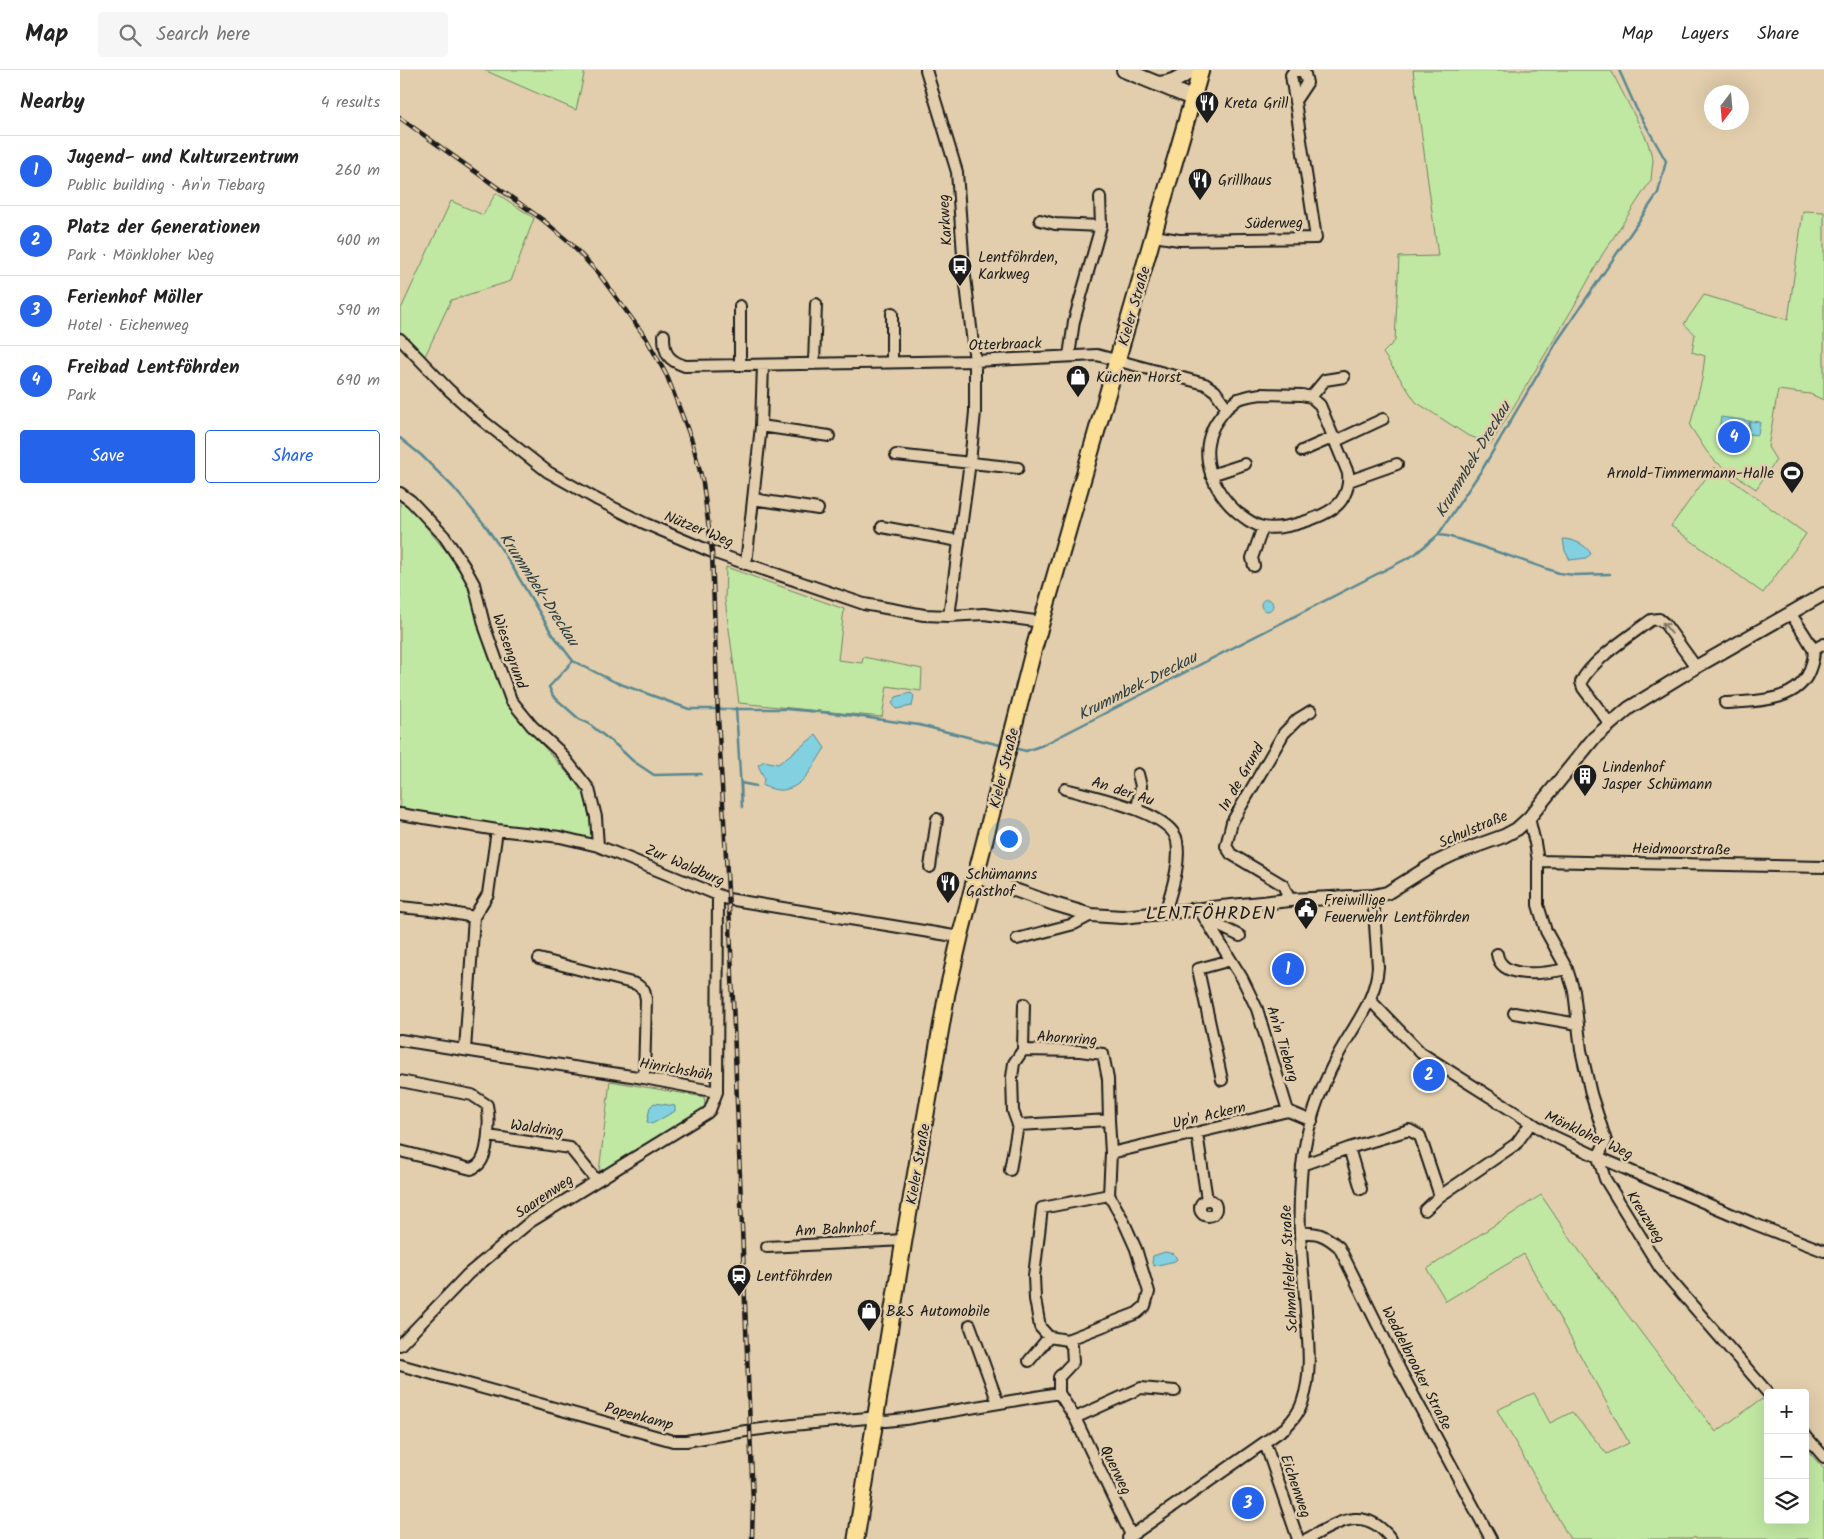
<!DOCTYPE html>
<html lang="en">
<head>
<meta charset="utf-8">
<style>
  body { margin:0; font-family:Kalam,sans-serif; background:#f6f6f6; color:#222 }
  .controls { position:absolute; right:15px; bottom:15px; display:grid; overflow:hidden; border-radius:5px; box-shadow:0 5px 20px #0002 }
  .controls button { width:45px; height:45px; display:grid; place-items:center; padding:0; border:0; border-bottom:1px solid #e0e0e0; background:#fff; color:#222; font:25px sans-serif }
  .compass { position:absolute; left:1304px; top:15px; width:45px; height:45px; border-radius:50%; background:#fff; box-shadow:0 5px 20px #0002; rotate:196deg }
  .you { position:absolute; left:608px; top:768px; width:18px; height:18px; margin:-12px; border:4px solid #fff; border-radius:50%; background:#1a73e8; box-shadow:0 0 0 8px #1a73e833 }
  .badge { display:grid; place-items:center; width:32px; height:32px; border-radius:50%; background:#2563eb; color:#fff; font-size:16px; font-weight:700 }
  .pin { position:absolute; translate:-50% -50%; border:2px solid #fff; box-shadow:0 1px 5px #0006 }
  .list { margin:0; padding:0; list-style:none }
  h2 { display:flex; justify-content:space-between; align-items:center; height:65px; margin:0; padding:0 20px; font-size:21px }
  h2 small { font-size:16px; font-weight:400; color:#767676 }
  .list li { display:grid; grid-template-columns:32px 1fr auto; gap:15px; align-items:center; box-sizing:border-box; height:70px; padding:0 20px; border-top:1px solid #e0e0e0 }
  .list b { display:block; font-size:19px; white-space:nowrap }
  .list p { margin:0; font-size:16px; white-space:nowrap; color:#767676 }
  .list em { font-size:16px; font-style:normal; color:#767676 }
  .actions { display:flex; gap:10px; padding:15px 20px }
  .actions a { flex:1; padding:11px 0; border:1px solid #2563eb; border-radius:5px; text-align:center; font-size:18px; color:#2563eb }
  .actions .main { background:#2563eb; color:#fff }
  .icon { flex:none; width:28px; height:28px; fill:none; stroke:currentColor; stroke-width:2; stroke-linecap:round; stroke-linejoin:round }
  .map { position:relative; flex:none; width:1424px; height:1469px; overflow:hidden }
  header { display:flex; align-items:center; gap:30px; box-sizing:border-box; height:70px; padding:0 25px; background:#fff; border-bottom:1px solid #e0e0e0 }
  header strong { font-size:24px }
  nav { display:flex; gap:28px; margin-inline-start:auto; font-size:18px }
  .search { width:350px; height:45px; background:#f6f6f6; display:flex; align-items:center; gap:12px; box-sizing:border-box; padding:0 18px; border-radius:5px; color:#767676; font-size:19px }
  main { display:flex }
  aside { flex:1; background:#fff }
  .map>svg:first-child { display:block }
  .green { fill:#c1e8a3; stroke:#6e8260 }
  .water { fill:#82d0e0; stroke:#598892 }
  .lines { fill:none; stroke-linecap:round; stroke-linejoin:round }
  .stream { stroke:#598892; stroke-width:2.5 }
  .minor-casing { stroke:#1c1c1c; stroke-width:14 }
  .tertiary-casing { stroke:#1c1c1c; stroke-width:16 }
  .secondary-casing { stroke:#1c1c1c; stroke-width:18 }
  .primary-casing { stroke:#1c1c1c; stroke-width:19 }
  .minor { stroke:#e2ceac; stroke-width:10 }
  .tertiary { stroke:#e2ceac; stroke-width:12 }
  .secondary { stroke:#e2ceac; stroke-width:14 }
  .primary { stroke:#fbdf96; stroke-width:15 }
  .rail-casing { stroke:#1c1c1c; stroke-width:4.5 }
  .rail { stroke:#e2ceac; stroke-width:2.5; stroke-dasharray:8; stroke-linecap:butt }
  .oneway { stroke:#7f7564 }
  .labels { text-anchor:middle; stroke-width:5; stroke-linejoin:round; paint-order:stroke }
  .poi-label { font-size:15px; fill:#1c1c1c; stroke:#e2ceac; text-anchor:start }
  .street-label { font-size:15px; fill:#1c1c1c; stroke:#e2ceac }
  .water-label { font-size:16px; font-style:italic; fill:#304043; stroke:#e2ceac }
  .quarter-label { font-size:18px; letter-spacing:1px; fill:#1c1c1c; stroke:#e2ceac }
</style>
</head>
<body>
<header>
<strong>Map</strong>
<div class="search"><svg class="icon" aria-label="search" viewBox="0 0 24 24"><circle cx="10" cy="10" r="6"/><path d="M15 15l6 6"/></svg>Search here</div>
<nav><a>Map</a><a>Layers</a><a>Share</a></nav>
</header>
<main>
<aside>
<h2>Nearby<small>4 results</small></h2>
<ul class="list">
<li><span class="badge">1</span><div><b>Jugend- und Kulturzentrum</b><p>Public building · An'n Tiebarg</p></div><em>260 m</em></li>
<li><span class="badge">2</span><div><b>Platz der Generationen</b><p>Park · Mönkloher Weg</p></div><em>400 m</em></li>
<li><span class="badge">3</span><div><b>Ferienhof Möller</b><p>Hotel · Eichenweg</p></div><em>590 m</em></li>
<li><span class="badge">4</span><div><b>Freibad Lentföhrden</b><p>Park</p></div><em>690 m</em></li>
</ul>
<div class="actions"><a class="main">Save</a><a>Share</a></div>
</aside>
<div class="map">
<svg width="1424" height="1469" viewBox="0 0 1424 1469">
  <rect width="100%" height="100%" fill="#e2ceac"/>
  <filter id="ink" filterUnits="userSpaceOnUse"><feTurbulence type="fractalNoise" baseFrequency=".02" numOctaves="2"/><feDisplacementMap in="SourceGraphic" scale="10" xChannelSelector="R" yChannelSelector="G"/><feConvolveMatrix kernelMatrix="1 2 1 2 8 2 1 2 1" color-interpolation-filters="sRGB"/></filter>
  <g filter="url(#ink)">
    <path class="green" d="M84,0H185L176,40Z
      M1013,0H1211L1247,70L1253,90L1251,110L1202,185L1173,238L1091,374L1067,365L1016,332L983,283L995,271L999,187L1038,186Z
      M96,123L134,148L111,211L51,230L25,286L0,261V241L51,131L83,145Z
      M1403,141L1424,142V330L1410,324L1378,320L1368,377L1376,390L1356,419L1316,392L1307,382L1290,356L1302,309L1305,286L1292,282L1295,264L1284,254L1304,225L1388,250Z
      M1314,397L1406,464L1363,523L1271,456Z
      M0,426L61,499L112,641L184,722L194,770L45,749L0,740Z
      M326,497L444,539L438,590L462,593L463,587L522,599L521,621L487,616L482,647L339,633L325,530Z
      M210,1011L304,1027L306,1041L199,1102Z
      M1141,1125L1172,1171L1316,1362L1362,1329L1368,1336V1450H1405V1378L1424,1399V1469H1295L1294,1467L1292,1469H1170L1097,1340L1134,1323L1150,1353L1172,1342L1207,1384L1229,1373L1124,1184L1046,1231L1027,1199Z"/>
    <path class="water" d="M1321,347L1349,351L1347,364L1319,360Z
      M1350,351L1360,352L1358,365L1348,364Z
      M1163,469C1173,469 1187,475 1191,484L1186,488L1170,490L1165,481Z
      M861 535a6 6 0 1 1 12 0a6 6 0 1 1-12 0Z
      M511,623L514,626L512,636L496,639L492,633L496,627Z
      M416,665L425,678C414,694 405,717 383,720C378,721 369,718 363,716L364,708L358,695L364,691L378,694Z
      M254,1033L275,1036V1041L252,1054L247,1052L250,1037Z
      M765,1182L774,1184L777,1189L775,1191L754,1196L752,1193L753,1186Z"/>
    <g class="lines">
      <path class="stream" d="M0,368L21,385L53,417L85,455L106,486L151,562L173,591L215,612L289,639H386L441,644L519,655L604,676
        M1038,465L1047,466L1068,472L1159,503L1174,505L1210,504
        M173,591L149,617L153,626L179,649L188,653L217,676L233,691L254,705L301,704
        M336,638L342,737L341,713L356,716
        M614,678L626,681L643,675L1014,485L1038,465L1083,398L1158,270L1258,123L1266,91L1236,38L1219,0"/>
      <defs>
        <path id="minor" d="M526,0L557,102L564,198L575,291V342L570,392L549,546
          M640,150L655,154L701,156
          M754,166L779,170L916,168L891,5L894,1H901L905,4L907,13L895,31
          M340,236V294
          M264,265C264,283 267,290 285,296L575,291L697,285L805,314L815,321L827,338C821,345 815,352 812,360C799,389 815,423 837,442C845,448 853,455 863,457C883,461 929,447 941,431C947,423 949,412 948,403L920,335L911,327L902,325L861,324L849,326L838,329L827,338
          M0,269L49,320L83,351L148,402L196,429L244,453L312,482L464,534L524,545L549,546L584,544L642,552
          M669,286L674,251L701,156L700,127
          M492,292V243
          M414,294L416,234
          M911,327L925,310L944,307
          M361,356L429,366
          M936,371L983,349
          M902,381L934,367
          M496,385L618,398
          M811,405L845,394
          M949,411L997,394
          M0,423L11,431L44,466L64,496L74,514L85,558L111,630L132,656L159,681L189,719L196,747L198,776
          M353,429L418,439
          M482,457L559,471
          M346,494L361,356L363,295
          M854,496L852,488L863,457
          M1413,580L1424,574
          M1325,633C1353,631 1399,633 1410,599C1412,593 1415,586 1413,580C1410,571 1396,552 1390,543
          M1210,654L1183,618L1181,612C1192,590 1231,565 1251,550L1259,549L1265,554L1296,597
          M665,719C691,726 772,742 777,771C781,795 771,821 765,843
          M737,739L741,716L738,704
          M0,744L97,760L160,767L198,776L328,829L560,867
          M1129,748L1135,773L1138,791V835L1146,861L1167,899L1174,921L1181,980L1191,1024L1206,1071L1198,1087L1205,1109L1260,1198L1368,1323
          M1138,791L1424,797
          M530,797L537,749
          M890,830L883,815L831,784L826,776L832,752L884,663L898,649L911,641
          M0,837L41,841L74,847
          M799,839L842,908L857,939L888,1041
          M805,849L840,866
          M617,869L674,854L691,845
          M1097,884C1101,911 1147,903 1167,899
          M139,889L236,914L244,920L246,929L244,1008
          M970,930L1021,983L1149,1064L1198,1087L1352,1153L1424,1181
          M624,934L623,980L614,993L612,1007L613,1041L618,1055L709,1050L711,1083L709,1125L723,1150L736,1179L749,1222L745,1236L737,1243L667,1270
          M1114,943L1178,954
          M0,970L244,1008L317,1022
          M65,980L74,847L88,824L97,760
          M623,980L680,981L703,984L708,1009L709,1050
          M822,1010L798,899L831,890
          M0,1011L72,1025L87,1035C90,1048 89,1086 78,1095C76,1097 73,1098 71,1099L0,1081
          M797,1063L807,1130
          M88,1066L170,1078L196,1110
          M949,1078L961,1119
          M711,1083L888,1041L912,1051
          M902,1095L949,1078L1009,1060L1020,1066L1040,1126L1116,1074L1131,1053
          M610,1100L618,1055
          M800 1138a8 8 0 1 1 16 0a8 8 0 1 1-16 0Z
          M1025,1140L1040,1126
          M900,1163C918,1162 925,1165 939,1177L1001,1302L1091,1469
          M367,1177L504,1170
          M570,1255L598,1333
          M0,1275L68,1204L130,1152L307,1043L310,1040L317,1022L318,826
          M629,1291L649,1267
          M0,1295L273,1371H286L346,1361L393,1355L467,1348L486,1351L505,1349L659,1323L675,1348L731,1465
          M659,1323V1307L673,1292L672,1276L667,1270L649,1267L640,1257L635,1229L634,1206L642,1138L709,1125
          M675,1348L741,1318L775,1321
          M1405,1365L1424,1387
          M865,1373L898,1469
          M728,1468L885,1358C893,1350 900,1342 903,1330C911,1306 909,1280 907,1255C905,1225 902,1195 900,1164C899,1142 900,1119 902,1096C906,1058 920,1019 938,985C953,957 976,930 978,897L973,826
          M907,1469C939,1452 964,1434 991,1469"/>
        <path id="tertiary" d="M575,808H581L654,834L691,845L722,847L890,830L973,826L987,823L1035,793L1054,784L1104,766L1117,759L1129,748L1194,668L1229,638L1296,597L1424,524"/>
        <path id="secondary" d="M724,0L792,28
          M758,14C770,14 781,8 791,0"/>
        <path id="primary" d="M456,1469L504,1170L547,923L560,867L634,578L801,0"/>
      </defs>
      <use href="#minor" class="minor-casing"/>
      <use href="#tertiary" class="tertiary-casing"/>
      <use href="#secondary" class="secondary-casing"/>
      <use href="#primary" class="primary-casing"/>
      <use href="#minor" class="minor"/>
      <use href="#tertiary" class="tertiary"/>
      <use href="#secondary" class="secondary"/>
      <use href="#primary" class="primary"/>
      <defs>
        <path id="rail" d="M0,48L143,150L171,174L199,204L246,268L267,306L292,371L303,413L312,482L318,646L330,856L353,1433L352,1469"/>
      </defs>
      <use href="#rail" class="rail-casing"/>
      <use href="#rail" class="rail"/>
    </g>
    <defs><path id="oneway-shaft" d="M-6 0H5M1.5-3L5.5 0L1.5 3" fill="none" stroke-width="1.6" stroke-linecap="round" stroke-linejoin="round" transform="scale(1.25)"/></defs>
    <use class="oneway" href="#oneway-shaft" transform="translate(1267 558) rotate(-130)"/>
  </g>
  <defs>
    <symbol id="restaurant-pin" viewBox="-11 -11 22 30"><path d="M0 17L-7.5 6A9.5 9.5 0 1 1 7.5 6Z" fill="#1c1c1c" stroke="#e2ceac"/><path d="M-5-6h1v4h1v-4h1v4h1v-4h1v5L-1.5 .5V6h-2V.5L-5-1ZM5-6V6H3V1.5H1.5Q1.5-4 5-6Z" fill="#fff"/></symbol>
    <symbol id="bus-pin" viewBox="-11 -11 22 30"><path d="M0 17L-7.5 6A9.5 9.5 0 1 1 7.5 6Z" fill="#1c1c1c" stroke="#e2ceac"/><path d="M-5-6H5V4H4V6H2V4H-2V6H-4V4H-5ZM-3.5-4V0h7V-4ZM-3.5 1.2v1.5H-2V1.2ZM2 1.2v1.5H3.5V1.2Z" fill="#fff"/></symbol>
    <symbol id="shop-pin" viewBox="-11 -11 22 30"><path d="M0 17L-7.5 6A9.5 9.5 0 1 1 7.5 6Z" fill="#1c1c1c" stroke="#e2ceac"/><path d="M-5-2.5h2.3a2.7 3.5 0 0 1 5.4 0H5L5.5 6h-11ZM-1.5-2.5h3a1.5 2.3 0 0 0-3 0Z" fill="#fff"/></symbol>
    <symbol id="stadium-pin" viewBox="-11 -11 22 30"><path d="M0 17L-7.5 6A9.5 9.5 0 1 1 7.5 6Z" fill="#1c1c1c" stroke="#e2ceac"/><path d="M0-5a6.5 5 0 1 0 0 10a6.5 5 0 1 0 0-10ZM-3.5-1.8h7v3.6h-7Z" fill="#fff"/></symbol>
    <symbol id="building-pin" viewBox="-11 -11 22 30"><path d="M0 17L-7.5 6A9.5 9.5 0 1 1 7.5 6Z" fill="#1c1c1c" stroke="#e2ceac"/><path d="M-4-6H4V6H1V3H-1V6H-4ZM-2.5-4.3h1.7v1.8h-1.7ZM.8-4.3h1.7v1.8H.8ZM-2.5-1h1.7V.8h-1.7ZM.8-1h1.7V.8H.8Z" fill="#fff"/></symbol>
    <symbol id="civic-pin" viewBox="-11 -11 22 30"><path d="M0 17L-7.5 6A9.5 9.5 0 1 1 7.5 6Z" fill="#1c1c1c" stroke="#e2ceac"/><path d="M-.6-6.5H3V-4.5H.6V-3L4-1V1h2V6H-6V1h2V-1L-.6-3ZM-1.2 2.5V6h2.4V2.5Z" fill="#fff"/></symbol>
    <symbol id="station-pin" viewBox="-11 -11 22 30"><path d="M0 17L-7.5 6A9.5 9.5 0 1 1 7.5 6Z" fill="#1c1c1c" stroke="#e2ceac"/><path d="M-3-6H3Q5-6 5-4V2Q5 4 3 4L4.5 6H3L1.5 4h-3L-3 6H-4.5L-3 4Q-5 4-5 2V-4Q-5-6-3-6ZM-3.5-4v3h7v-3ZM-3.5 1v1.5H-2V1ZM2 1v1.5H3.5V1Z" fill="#fff"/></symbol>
  </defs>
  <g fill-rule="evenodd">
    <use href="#restaurant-pin" x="793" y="19" width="28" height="38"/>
    <use href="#restaurant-pin" x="786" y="96" width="28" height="38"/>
    <use href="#bus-pin" x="546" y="182" width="28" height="38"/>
    <use href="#shop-pin" x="664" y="293" width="28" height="38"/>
    <use href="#stadium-pin" x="1378" y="389" width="28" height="38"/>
    <use href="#building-pin" x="1171" y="692" width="28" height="38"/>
    <use href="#restaurant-pin" x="534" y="799" width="28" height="38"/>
    <use href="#civic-pin" x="892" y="825" width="28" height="38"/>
    <use href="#station-pin" x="325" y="1192" width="28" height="38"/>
    <use href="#shop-pin" x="455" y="1227" width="28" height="38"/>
  </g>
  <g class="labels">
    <g class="poi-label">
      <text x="824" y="38">Kreta Grill</text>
      <text x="818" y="115">Grillhaus</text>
      <text x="578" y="192">Lentföhrden,<tspan x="578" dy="17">Karkweg</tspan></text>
      <text x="696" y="312">Küchen Horst</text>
      <text x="1374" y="408" text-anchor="end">Arnold-Timmermann-Halle</text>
      <text x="1202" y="702">Lindenhof<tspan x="1202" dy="17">Jasper Schümann</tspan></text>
      <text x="566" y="809">Schümanns<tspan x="566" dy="17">Gasthof</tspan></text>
      <text x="924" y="835">Freiwillige<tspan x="924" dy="17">Feuerwehr Lentföhrden</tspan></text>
      <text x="356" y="1211">Lentföhrden</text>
      <text x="486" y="1246">B&amp;S Automobile</text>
    </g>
    <g class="street-label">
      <text transform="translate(545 150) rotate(-94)" y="5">Karkweg</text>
      <text transform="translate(874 153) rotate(-1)" y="5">Süderweg</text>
      <text transform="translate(734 236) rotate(-74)" y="5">Kieler Straße</text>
      <text transform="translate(605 274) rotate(-2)" y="5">Otterbraack</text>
      <text transform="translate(299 459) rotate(22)" y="5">Nützer Weg</text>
      <text transform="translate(110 581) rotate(71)" y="5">Wiesengrund</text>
      <text transform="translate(604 698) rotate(-76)" y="5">Kieler Straße</text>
      <text transform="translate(841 707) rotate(-60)" y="5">In de Grund</text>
      <text transform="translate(723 721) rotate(18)" y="5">An der Au</text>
      <text transform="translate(1073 759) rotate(-23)" y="5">Schulstraße</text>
      <text transform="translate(1281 779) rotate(1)" y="5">Heidmoorstraße</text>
      <text transform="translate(285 795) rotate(23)" y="5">Zur Waldburg</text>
      <text transform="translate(667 968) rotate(4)" y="5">Ahornring</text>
      <text transform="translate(883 974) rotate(73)" y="5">An'n Tiebarg</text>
      <text transform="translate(276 999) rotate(10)" y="5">Hinrichshöh</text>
      <text transform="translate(809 1045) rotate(-13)" y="5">Up'n Ackern</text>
      <text transform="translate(137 1058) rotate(8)" y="5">Waldring</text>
      <text transform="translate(1189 1065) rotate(25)" y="5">Mönkloher Weg</text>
      <text transform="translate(518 1094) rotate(-80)" y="5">Kieler Straße</text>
      <text transform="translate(144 1126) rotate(-34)" y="5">Saarenweg</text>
      <text transform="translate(1246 1147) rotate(58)" y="5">Kreuzweg</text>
      <text transform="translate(435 1159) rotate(-3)" y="5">Am Bahnhof</text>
      <text transform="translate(889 1199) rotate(-93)" y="5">Schmalfelder Straße</text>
      <text transform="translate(1017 1298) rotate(63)" y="5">Weddelbrooker Straße</text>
      <text transform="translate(239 1346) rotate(15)" y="5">Papenkamp</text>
      <text transform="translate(716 1400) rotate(64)" y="5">Querweg</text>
      <text transform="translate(896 1416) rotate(71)" y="5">Eichenweg</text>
    </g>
    <g class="water-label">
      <text transform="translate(1072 389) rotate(-59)" y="6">Krummbek-Dreckau</text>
      <text transform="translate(140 519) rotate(57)" y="6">Krummbek-Dreckau</text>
      <text transform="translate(737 615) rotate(-27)" y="6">Krummbek-Dreckau</text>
    </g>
    <g class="quarter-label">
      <text x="811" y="849">LENTFÖHRDEN</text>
    </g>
  </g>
</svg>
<div class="controls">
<button>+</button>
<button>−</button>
<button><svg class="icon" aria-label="layers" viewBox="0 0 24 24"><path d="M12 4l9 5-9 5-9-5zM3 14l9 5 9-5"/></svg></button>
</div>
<svg class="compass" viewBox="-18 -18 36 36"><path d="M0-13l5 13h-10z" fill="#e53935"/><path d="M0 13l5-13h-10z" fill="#767676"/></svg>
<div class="you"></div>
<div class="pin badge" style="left:888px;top:899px">1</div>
<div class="pin badge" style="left:1029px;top:1005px">2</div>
<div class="pin badge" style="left:848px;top:1433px">3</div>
<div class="pin badge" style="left:1334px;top:367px">4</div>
</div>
</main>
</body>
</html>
